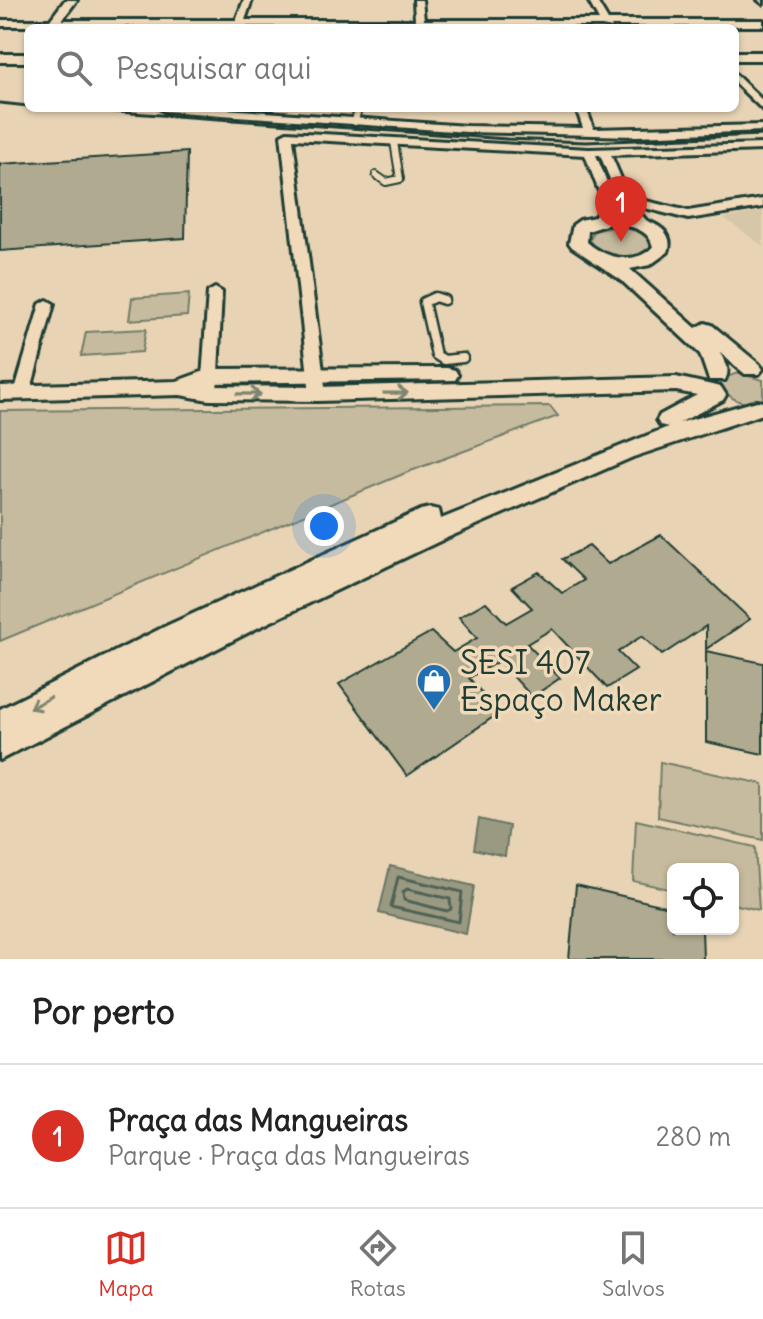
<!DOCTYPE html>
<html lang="pt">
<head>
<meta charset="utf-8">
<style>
  body { margin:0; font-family:Delius,sans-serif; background:#f6f6f6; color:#222 }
  .controls { position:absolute; right:24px; bottom:24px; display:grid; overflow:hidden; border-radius:12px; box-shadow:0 2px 6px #0004 }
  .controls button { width:72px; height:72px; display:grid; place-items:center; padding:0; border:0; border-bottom:2px solid #e0e0e0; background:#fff; color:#222; font:40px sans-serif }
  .you { position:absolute; left:324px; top:526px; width:28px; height:28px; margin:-20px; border:6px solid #fff; border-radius:50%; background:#1a73e8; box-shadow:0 0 0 12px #1a73e833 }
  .badge { display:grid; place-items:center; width:52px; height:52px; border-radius:50%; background:#d93025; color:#fff; font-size:26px; font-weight:700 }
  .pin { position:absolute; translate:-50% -66px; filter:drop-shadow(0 2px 4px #0008) }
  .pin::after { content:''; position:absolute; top:42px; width:28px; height:24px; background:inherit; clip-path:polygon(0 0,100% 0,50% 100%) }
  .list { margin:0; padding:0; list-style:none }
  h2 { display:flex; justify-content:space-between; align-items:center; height:104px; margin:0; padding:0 32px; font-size:34px }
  h2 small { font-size:26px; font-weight:400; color:#767676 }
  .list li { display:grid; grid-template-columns:52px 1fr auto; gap:24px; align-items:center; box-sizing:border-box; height:144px; padding:0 32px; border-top:2px solid #e0e0e0 }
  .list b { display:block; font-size:30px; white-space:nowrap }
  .list p { margin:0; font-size:26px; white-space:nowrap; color:#767676 }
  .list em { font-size:26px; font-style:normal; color:#767676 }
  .icon { flex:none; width:44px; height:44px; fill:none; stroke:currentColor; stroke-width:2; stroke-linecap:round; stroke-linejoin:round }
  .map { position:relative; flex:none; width:763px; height:959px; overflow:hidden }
  .search { position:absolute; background:#fff; box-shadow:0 2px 6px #0004; left:24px; right:24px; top:24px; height:88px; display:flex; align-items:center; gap:20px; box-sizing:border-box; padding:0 28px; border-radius:12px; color:#767676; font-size:30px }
  .sheet { height:248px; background:#fff }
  nav { display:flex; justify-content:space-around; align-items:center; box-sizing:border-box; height:112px; border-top:2px solid #e0e0e0; background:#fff; font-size:22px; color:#767676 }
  nav a { display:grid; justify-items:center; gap:4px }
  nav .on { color:#d93025 }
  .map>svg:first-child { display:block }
  .built { fill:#d7c7a9 }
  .green { fill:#c6bb9e; stroke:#727c69; stroke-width:2 }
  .water { fill:#9a9a83; stroke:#697563; stroke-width:2 }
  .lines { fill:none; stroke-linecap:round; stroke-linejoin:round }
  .shore { stroke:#506254; stroke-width:3 }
  .building { fill:#b0aa90; stroke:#1f3d34; stroke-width:2 }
  .lane-far2-casing { stroke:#1f3d34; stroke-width:8 }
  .lane-far1-casing { stroke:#1f3d34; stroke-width:10 }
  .lane-casing { stroke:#1f3d34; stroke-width:13 }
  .street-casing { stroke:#1f3d34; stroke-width:6 }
  .secondary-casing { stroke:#1f3d34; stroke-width:6 }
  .primary-casing { stroke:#1f3d34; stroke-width:6 }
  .lane-far2 { stroke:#f0dab9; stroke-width:5 }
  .lane-far1 { stroke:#f0dab9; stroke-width:6 }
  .lane { stroke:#f0dab9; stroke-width:8 }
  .street { fill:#f0dab9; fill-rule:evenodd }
  .secondary { fill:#f0dab9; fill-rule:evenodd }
  .primary { fill:#f0dab9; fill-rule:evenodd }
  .rail { stroke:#1f3d34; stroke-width:3 }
  .oneway { stroke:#7d8470 }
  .labels { text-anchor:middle; stroke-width:7; stroke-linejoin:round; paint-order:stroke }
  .near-poi-label { font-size:32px; fill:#1f3d34; stroke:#f0dab9; text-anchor:start }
</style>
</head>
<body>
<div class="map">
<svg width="763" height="959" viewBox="0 0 763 959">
  <rect width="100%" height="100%" fill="#e8d4b4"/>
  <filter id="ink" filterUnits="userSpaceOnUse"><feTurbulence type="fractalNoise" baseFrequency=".0125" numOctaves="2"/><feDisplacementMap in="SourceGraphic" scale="16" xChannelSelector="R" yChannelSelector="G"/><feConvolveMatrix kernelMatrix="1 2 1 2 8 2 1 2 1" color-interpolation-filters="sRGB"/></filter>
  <g filter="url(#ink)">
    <path class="built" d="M763,211V246L724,218Z"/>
    <path class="green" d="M618,226L644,233L651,243L650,248C633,263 602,259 590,240L594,231Z
      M189,294L187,316L129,320L132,298Z
      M146,329L142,352L81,356L86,332Z
      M738,373L763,380V402C746,406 727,401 721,383L723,378Z
      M550,406L558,416L408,472L0,641V411Z
      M660,762L763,784V840L658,817Z
      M636,820L755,847L759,910L733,904V869H673V890L633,881Z"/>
    <path class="water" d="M479,819L509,826L505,856L474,849Z
      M390,866L474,886L466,934L379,913Z"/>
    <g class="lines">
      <path class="shore" d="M398,877L462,892L459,922L391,907Z
        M407,889L450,899L451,909L447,911L404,900L403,892Z"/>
    </g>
    <path class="building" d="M187,152L185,238L0,251V164Z
      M661,535L750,619L706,649V626L662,655L642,636L618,652L636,670L607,688L552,629L527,644L560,678L532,697L499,661L469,678L499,713L407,776L339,684L431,632L453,652L477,638L459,617L486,602L506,623L532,608L512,587L539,572L562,593L584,580L562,559L589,546L608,564Z
      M706,651L763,663V754L706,742Z
      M576,885L673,908V929H702L703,959H569Z"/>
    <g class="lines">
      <defs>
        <path id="lane-far2" d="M357,114L358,108"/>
        <path id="lane-far1" d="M355,122L357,112
          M376,175L386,182L400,179L394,142"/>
        <path id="lane" d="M444,300L435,297L424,302L436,355L444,360L463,358"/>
        <path id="street" d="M244,0H252L245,20H415L414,0H422L424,20H599L588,0H596L608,20H763V26H611L612,28L602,26H424V28L415,26H243L242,28H234V26H0V20H236Z
          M758,0H763V4Z
          M735,74L763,101V110L735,83Z
          M159,108H210L467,126L583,128L576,108H586L594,129L763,125V131L636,136L467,132L164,111Z
          M287,132L589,149L763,144V150L611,155L629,197L688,211L763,199V207L688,219L633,205L652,227L646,231L641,230L622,208L600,155H596L615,202L604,223L599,224L593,220L603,202L585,155L293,139L326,394L318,399L310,394L281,135Z
          M215,288L222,292L217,393L209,398L201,393L208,292Z
          M47,300L54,304L30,393L28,397H16L14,393L40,304Z"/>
        <path id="secondary" d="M65,0H77L56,28H44Z
          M609,214C629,215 679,222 668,252L650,265L630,269L696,328L705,323L712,325L759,364L763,369L759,374H745L719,352C725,361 731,369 725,380H709L700,354L621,280L572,247L569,243L573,225L580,220ZM609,224C626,225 649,227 653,247C634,266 605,258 587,242L588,231Z
          M447,368L455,370L458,375L455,380L213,383L206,386L318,387L676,377L721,387L726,395L723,400L679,423L757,401L763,402V414L633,457L442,540L255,629L0,760V709L166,626L421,510L430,508L439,510L441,519L668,427L660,425L657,420L660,415L697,395L676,391L318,401L209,400L180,395L0,400V386L177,381L210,369Z"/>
        <path id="primary" d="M735,52H763V60H735Z
          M0,54H28V62H0Z"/>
      </defs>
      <use href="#lane-far2" class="lane-far2-casing"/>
      <use href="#lane-far1" class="lane-far1-casing"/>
      <use href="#lane" class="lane-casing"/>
      <use href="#street" class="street-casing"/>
      <use href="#secondary" class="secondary-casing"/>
      <use href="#primary" class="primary-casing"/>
      <use href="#lane-far2" class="lane-far2"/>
      <use href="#lane-far1" class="lane-far1"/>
      <use href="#lane" class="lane"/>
      <use href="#street" class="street"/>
      <use href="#secondary" class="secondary"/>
      <use href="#primary" class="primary"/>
      <path class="rail" d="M0,103L28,106
        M59,108L507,139L586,142L763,135"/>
    </g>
    <defs><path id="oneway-shaft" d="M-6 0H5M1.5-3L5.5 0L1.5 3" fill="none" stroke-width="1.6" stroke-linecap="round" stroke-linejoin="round" transform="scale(2)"/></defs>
    <g class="oneway">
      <use href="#oneway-shaft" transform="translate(396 393) rotate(-1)"/>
      <use href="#oneway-shaft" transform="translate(249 394) rotate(1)"/>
      <use href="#oneway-shaft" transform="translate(40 703) rotate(152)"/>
    </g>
  </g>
  <defs>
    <symbol id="shop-pin" viewBox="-11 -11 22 30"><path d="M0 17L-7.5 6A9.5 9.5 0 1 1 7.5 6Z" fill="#1f6fb2" stroke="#f0dab9"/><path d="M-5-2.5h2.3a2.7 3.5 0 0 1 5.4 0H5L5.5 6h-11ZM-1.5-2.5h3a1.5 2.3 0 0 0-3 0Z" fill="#fff"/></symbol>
  </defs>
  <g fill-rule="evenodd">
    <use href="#shop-pin" x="414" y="661" width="40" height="54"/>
  </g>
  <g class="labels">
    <g class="near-poi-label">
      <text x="460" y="674">SESI 407<tspan x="460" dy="37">Espaço Maker</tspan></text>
    </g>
  </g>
</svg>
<div class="controls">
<button><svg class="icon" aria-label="locate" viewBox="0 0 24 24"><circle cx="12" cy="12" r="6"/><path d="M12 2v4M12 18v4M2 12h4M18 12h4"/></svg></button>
</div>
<div class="you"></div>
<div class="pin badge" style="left:621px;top:242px">1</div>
<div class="search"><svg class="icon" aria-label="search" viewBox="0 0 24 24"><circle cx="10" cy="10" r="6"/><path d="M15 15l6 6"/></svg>Pesquisar aqui</div>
</div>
<section class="sheet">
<h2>Por perto<small></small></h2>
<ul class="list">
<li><span class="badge">1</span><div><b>Praça das Mangueiras</b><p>Parque · Praça das Mangueiras</p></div><em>280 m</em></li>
</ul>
</section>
<nav>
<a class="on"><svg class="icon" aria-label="map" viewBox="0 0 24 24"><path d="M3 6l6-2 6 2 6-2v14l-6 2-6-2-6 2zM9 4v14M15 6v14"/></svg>Mapa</a>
<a><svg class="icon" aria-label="directions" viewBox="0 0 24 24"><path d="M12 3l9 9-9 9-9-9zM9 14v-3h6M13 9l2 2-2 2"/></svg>Rotas</a>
<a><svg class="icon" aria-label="saved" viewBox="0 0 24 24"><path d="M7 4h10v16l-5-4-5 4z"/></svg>Salvos</a>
</nav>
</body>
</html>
